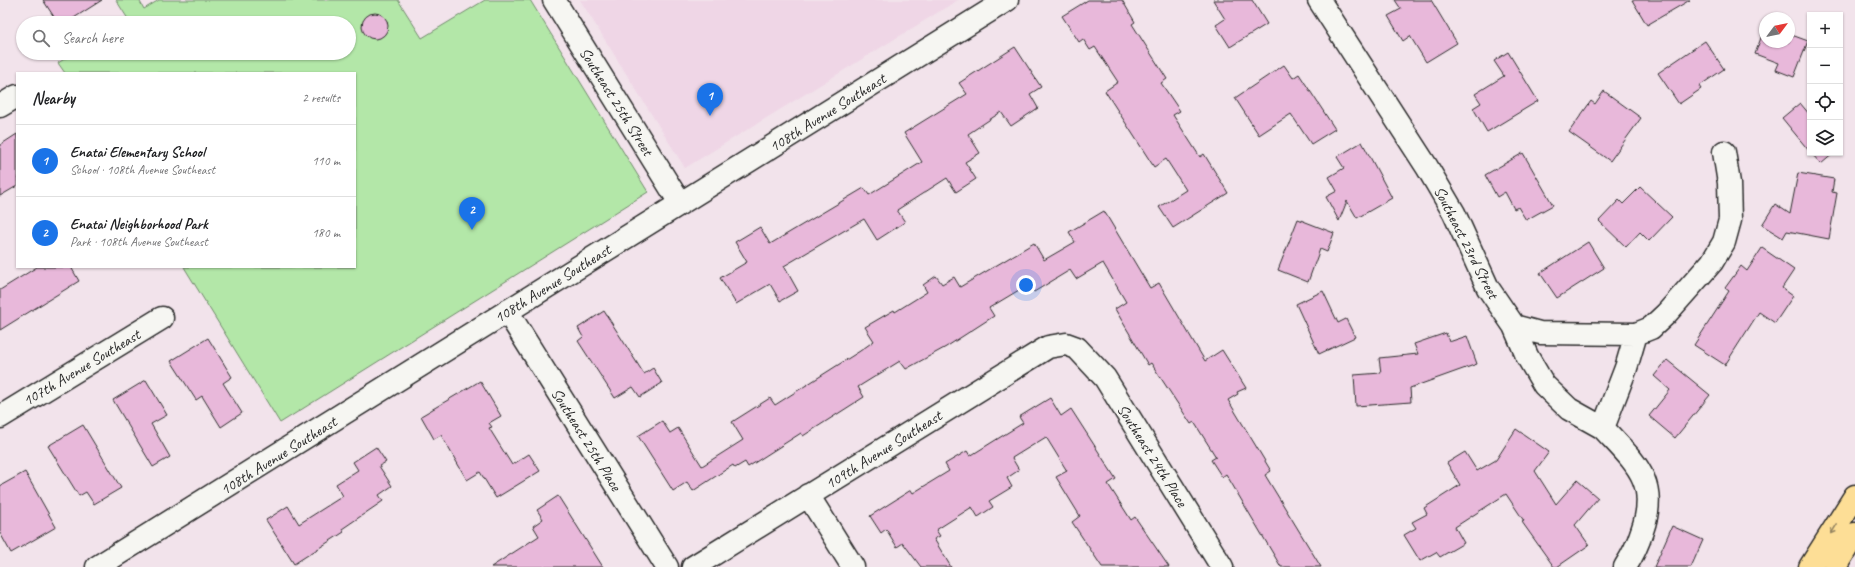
<!DOCTYPE html>
<html lang="en">
<head>
<meta charset="utf-8">
<style>
  body { margin:0; font-family:Caveat,sans-serif; background:#f6f6f6; color:#202124 }
  .controls { position:absolute; right:12px; top:12px; display:grid; overflow:hidden; border-radius:0px; box-shadow:0 1px 3px #0004 }
  .controls button { width:36px; height:36px; display:grid; place-items:center; padding:0; border:0; border-bottom:1px solid #e0e0e0; background:#fff; color:#202124; font:20px sans-serif }
  .compass { position:absolute; left:1759px; top:12px; width:36px; height:36px; border-radius:50%; background:#fff; box-shadow:0 1px 3px #0004; rotate:58deg }
  .you { position:absolute; left:1026px; top:285px; width:14px; height:14px; margin:-10px; border:3px solid #fff; border-radius:50%; background:#1a73e8; box-shadow:0 0 0 6px #1a73e833 }
  .badge { display:grid; place-items:center; width:26px; height:26px; border-radius:50%; background:#1a73e8; color:#fff; font-size:13px; font-weight:700 }
  .pin { position:absolute; translate:-50% -33px; filter:drop-shadow(0 1px 2px #0008) }
  .pin::after { content:''; position:absolute; top:21px; width:14px; height:12px; background:inherit; clip-path:polygon(0 0,100% 0,50% 100%) }
  .list { margin:0; padding:0; list-style:none }
  h2 { display:flex; justify-content:space-between; align-items:center; height:52px; margin:0; padding:0 16px; font-size:17px }
  h2 small { font-size:13px; font-weight:400; color:#757577 }
  .list li { display:grid; grid-template-columns:26px 1fr auto; gap:12px; align-items:center; box-sizing:border-box; height:72px; padding:0 16px; border-top:1px solid #e0e0e0 }
  .list b { display:block; font-size:15px; white-space:nowrap }
  .list p { margin:0; font-size:13px; white-space:nowrap; color:#757577 }
  .list em { font-size:13px; font-style:normal; color:#757577 }
  .icon { flex:none; width:22px; height:22px; fill:none; stroke:currentColor; stroke-width:2; stroke-linecap:round; stroke-linejoin:round }
  .map { position:relative; flex:none; width:1855px; height:567px; overflow:hidden }
  .search { position:absolute; background:#fff; box-shadow:0 1px 3px #0004; left:16px; top:16px; width:340px; height:44px; display:flex; align-items:center; gap:10px; box-sizing:border-box; padding:0 14px; border-radius:22px; color:#757577; font-size:15px }
  .panel { position:absolute; background:#fff; box-shadow:0 1px 3px #0004; left:16px; top:72px; width:340px; height:196px; border-radius:0px }
  .map>svg:first-child { display:block }
  .built { fill:#efd6e6 }
  .green { fill:#b3e7a8; stroke:#6f896a }
  .building { fill:#e8b8da; stroke:#2b2b2b }
  .lines { fill:none; stroke-linecap:round; stroke-linejoin:round }
  .minor-casing { stroke:#2b2b2b; stroke-width:25 }
  .tertiary-casing { stroke:#2b2b2b; stroke-width:25 }
  .primary-casing { stroke:#2b2b2b; stroke-width:25 }
  .minor { stroke:#f6f6f2; stroke-width:22 }
  .tertiary { stroke:#f6f6f2; stroke-width:22 }
  .primary { stroke:#fdde96; stroke-width:22 }
  .oneway { stroke:#948460 }
  .labels { text-anchor:middle; stroke-width:4; stroke-linejoin:round; paint-order:stroke }
  .street-label { font-size:16px; fill:#2b2b2b; stroke:#f6f6f2 }
</style>
</head>
<body>
<div class="map">
<svg width="1855" height="567" viewBox="0 0 1855 567">
  <rect width="100%" height="100%" fill="#f2e3eb"/>
  <filter id="ink" filterUnits="userSpaceOnUse"><feTurbulence type="fractalNoise" baseFrequency=".025" numOctaves="2"/><feDisplacementMap in="SourceGraphic" scale="8" xChannelSelector="R" yChannelSelector="G"/><feConvolveMatrix kernelMatrix="1 2 1 2 8 2 1 2 1" color-interpolation-filters="sRGB"/></filter>
  <g filter="url(#ink)">
    <path class="built" d="M580,0H958L685,168Z"/>
    <path class="green" d="M116,0H139L144,9L159,0H398L422,38L485,0H530L648,192L280,423L184,267H355V73H65L58,63L74,53H349V23H122L128,19Z"/>
    <path class="building" d="M43,0H102L66,23H58Z
      M1088,0H1122L1135,22L1132,24L1167,79L1161,83L1180,111L1173,115L1200,157L1204,154L1228,193L1173,228L1159,207L1186,190L1166,159L1154,167L1105,91L1118,82L1095,47L1090,50L1083,39L1079,42L1062,16Z
      M1213,0H1252L1267,24L1230,47L1216,25L1225,19Z
      M1395,0H1431L1457,43L1426,62L1410,36L1403,41L1388,16L1401,9Z
      M1632,0H1690L1647,25Z
      M362 26a13 13 0 1 1 26 0a13 13 0 1 1-26 0Z
      M1765,27V42H1789V34L1808,41L1794,77L1776,70L1779,63L1755,54Z
      M1705,41L1724,69L1699,86L1701,89L1679,104L1658,73Z
      M1015,47L1041,87L1030,94L1038,108L1011,126L1001,112L968,134L980,153L965,162L976,179L956,192L947,178L897,210L905,222L877,240L864,219L784,266L798,291L780,301L770,284L736,304L720,278L747,262L735,242L760,227L770,244L864,188L869,195L922,162L904,133L967,94L959,83Z
      M1508,52L1538,101L1487,132L1473,108L1481,103L1475,94L1504,76L1494,61Z
      M1284,65L1293,78L1299,74L1335,129L1311,144L1291,114L1259,135L1235,98Z
      M1604,91L1641,118L1610,161L1569,132L1591,101L1595,104Z
      M1800,103L1810,115V152L1782,118Z
      M17,134V186L0,196V145Z
      M1362,142L1392,198L1357,218L1347,201L1339,221L1326,197L1337,191L1329,177L1344,168L1337,157Z
      M1523,153L1553,205L1526,220L1518,207L1514,209L1505,192L1497,197L1485,175Z
      M1811,153H1834L1821,164Z
      M1798,173L1834,179L1832,192L1837,193L1829,239L1787,231L1783,238L1762,225L1775,204L1790,214Z
      M1640,187L1672,217L1649,241L1640,232L1626,247L1599,221L1619,200L1623,204Z
      M1104,211L1150,288L1159,283L1205,361L1222,350L1246,388L1237,392L1238,394L1228,400L1271,471L1265,475L1321,567H1281L1226,474L1222,477L1211,460L1216,457L1194,422L1191,424L1151,363L1148,365L1115,309L1126,302L1103,263L1076,279L1070,270L1034,292L1029,284L989,308L994,316L946,347L906,369L900,361L858,387L864,397L803,436L801,433L748,467L745,462L735,468L733,465L693,491L687,482L673,491L638,436L662,421L670,433L678,428L702,466L743,440L732,422L770,398L775,405L860,351L874,341L865,327L894,310L895,312L927,292L923,285L936,276L942,284L954,277L960,287L1034,243L1044,260L1075,242L1069,232Z
      M1298,219L1334,233L1327,252L1320,249L1308,282L1278,270Z
      M1588,242L1604,268L1557,298L1540,273Z
      M1762,248L1794,270L1782,288L1793,296L1775,323L1759,312L1725,365L1694,345L1729,291L1725,288L1741,266L1747,271Z
      M37,267H71L79,281L0,330V290Z
      M1323,291L1338,323L1346,319L1355,337L1319,354L1296,304Z
      M604,311L644,374L653,368L662,383L640,397L633,387L615,398L578,341L583,337L578,328Z
      M1446,333L1449,342L1467,336L1477,364L1410,388L1411,402L1356,406L1354,375L1381,373L1379,358L1418,354L1414,344Z
      M208,338L232,377L223,383L242,413L221,427L202,396L196,400L171,361Z
      M1667,360L1710,395L1675,438L1649,416L1670,390L1654,376Z
      M146,380L167,415L151,424L170,457L153,467L113,400Z
      M480,381L501,416L489,423L492,427L489,428L512,465L529,454L540,471L496,498L480,472L467,480L441,435L434,439L421,416Z
      M1050,398L1061,416L1071,409L1116,479L1108,484L1131,520L1135,517L1169,567H1102L1072,522L1080,516L1056,477L1067,471L1046,437L1012,458L1019,470L1007,478L1012,487L989,501L993,507L978,517L972,507L936,530L940,536L934,539L951,567H921L903,543L897,547L886,529L881,533L870,516L911,490L913,493L949,471L945,464L967,451L970,456L1023,423L1019,417Z
      M83,425L121,488L94,504L86,492L79,496L48,446Z
      M1516,429L1549,452L1535,471L1556,504L1577,480L1598,498L1575,525L1589,545L1557,567H1554L1522,522L1524,521L1506,494L1455,527L1464,543L1440,557L1436,552L1420,561L1404,535L1416,528L1412,522L1427,514L1424,508L1460,485L1447,463L1465,452L1477,471L1496,460Z
      M376,447L386,462L379,466L392,486L379,495L383,501L342,529L344,532L294,564L266,520L288,506L299,524L343,496L336,484L358,470L353,462Z
      M25,472L56,527L11,553L0,533V486Z
      M558,496L603,567H491L539,536L533,526L543,519L537,510Z
      M1672,526L1703,540L1691,567H1654Z"/>
    <g class="lines">
      <defs>
        <path id="minor" d="M1319,0L1427,167L1454,213L1488,288L1514,326L1527,356L1544,385L1569,409L1603,428
          M0,106L17,96
          M507,311L667,567
          M1514,326L1540,333L1636,334L1651,328L1666,314L1712,262L1724,242L1730,220L1729,183L1724,152
          M0,417L162,318
          M808,495L853,567
          M693,567L1048,347L1066,344L1077,348L1105,378L1222,567
          M1625,567C1633,555 1638,544 1642,531C1660,481 1634,462 1603,428L1626,368L1636,334"/>
        <path id="tertiary" d="M554,0L680,203
          M97,567L1007,0"/>
        <path id="primary" d="M1810,567L1855,496
          M1835,567L1855,534"/>
      </defs>
      <use href="#minor" class="minor-casing"/>
      <use href="#tertiary" class="tertiary-casing"/>
      <use href="#primary" class="primary-casing"/>
      <use href="#minor" class="minor"/>
      <use href="#tertiary" class="tertiary"/>
      <use href="#primary" class="primary"/>
    </g>
    <defs><path id="oneway-shaft" d="M-6 0H5M1.5-3L5.5 0L1.5 3" fill="none" stroke-width="1.6" stroke-linecap="round" stroke-linejoin="round"/></defs>
    <use class="oneway" href="#oneway-shaft" transform="translate(1834 529) rotate(122)"/>
  </g>
  <g class="labels">
    <g class="street-label">
      <text transform="translate(617 101) rotate(58)" y="6">Southeast 25th Street</text>
      <text transform="translate(827 112) rotate(-32)" y="6">108th Avenue Southeast</text>
      <text transform="translate(1467 242) rotate(63)" y="6">Southeast 23rd Street</text>
      <text transform="translate(552 283) rotate(-32)" y="6">108th Avenue Southeast</text>
      <text transform="translate(81 367) rotate(-31)" y="6">107th Avenue Southeast</text>
      <text transform="translate(587 439) rotate(58)" y="6">Southeast 25th Place</text>
      <text transform="translate(883 449) rotate(-32)" y="6">109th Avenue Southeast</text>
      <text transform="translate(278 455) rotate(-32)" y="6">108th Avenue Southeast</text>
      <text transform="translate(1153 455) rotate(58)" y="6">Southeast 24th Place</text>
    </g>
  </g>
</svg>
<div class="controls">
<button>+</button>
<button>−</button>
<button><svg class="icon" aria-label="locate" viewBox="0 0 24 24"><circle cx="12" cy="12" r="6"/><path d="M12 2v4M12 18v4M2 12h4M18 12h4"/></svg></button>
<button><svg class="icon" aria-label="layers" viewBox="0 0 24 24"><path d="M12 4l9 5-9 5-9-5zM3 14l9 5 9-5"/></svg></button>
</div>
<svg class="compass" viewBox="-18 -18 36 36"><path d="M0-13l5 13h-10z" fill="#e53935"/><path d="M0 13l5-13h-10z" fill="#757577"/></svg>
<div class="you"></div>
<div class="pin badge" style="left:710px;top:116px">1</div>
<div class="pin badge" style="left:472px;top:230px">2</div>
<div class="search"><svg class="icon" aria-label="search" viewBox="0 0 24 24"><circle cx="10" cy="10" r="6"/><path d="M15 15l6 6"/></svg>Search here</div>
<section class="panel">
<h2>Nearby<small>2 results</small></h2>
<ul class="list">
<li><span class="badge">1</span><div><b>Enatai Elementary School</b><p>School · 108th Avenue Southeast</p></div><em>110 m</em></li>
<li><span class="badge">2</span><div><b>Enatai Neighborhood Park</b><p>Park · 108th Avenue Southeast</p></div><em>180 m</em></li>
</ul>
</section>
</div>
</body>
</html>
